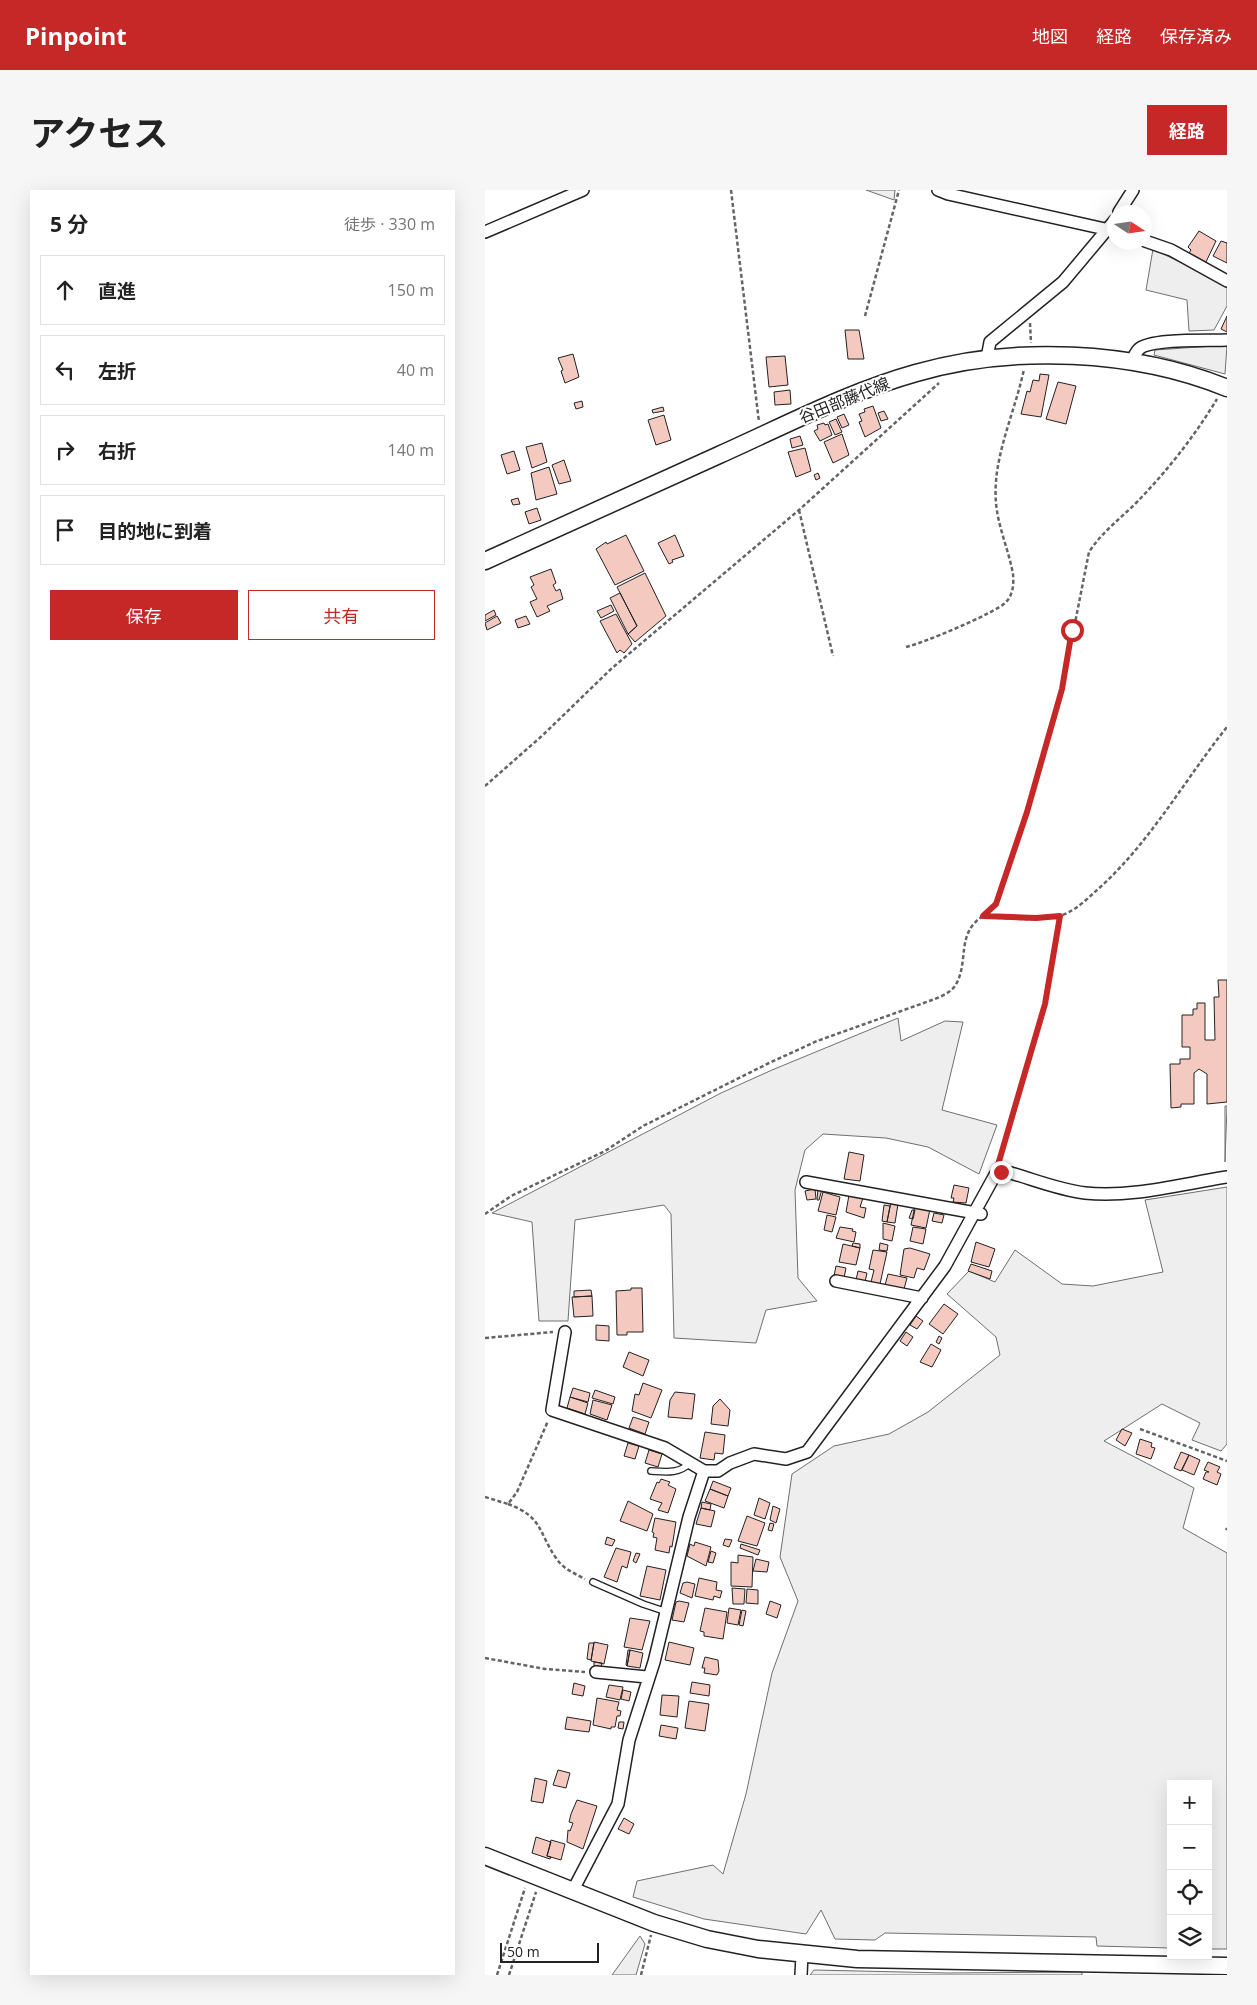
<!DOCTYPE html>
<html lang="ja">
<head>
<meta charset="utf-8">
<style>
  body { margin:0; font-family:"Open Sans","Noto Sans JP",sans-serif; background:#f6f6f6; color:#222 }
  .controls { position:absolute; right:15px; bottom:15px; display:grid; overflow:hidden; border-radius:0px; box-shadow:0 5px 20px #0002 }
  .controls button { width:45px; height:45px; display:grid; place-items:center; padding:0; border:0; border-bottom:1px solid #e0e0e0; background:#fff; color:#222; font:25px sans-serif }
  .compass { position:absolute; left:622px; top:15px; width:45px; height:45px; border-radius:50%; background:#fff; box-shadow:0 5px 20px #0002; rotate:102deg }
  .scale { position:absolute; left:15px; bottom:12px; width:99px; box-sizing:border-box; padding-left:5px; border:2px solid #222; border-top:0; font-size:14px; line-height:18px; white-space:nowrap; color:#222; -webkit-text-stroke:4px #fff; paint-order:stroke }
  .stop { position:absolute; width:15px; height:15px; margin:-11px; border:4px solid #c62828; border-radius:50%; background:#fff }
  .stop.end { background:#c62828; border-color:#fff; box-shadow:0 1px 5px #0008 }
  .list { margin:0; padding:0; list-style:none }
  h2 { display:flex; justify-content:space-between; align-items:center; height:65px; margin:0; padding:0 20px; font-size:21px }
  h2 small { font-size:16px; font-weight:400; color:#767676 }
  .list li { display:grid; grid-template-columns:32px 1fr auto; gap:15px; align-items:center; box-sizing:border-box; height:70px; margin:0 10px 10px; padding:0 10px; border:1px solid #e0e0e0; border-radius:0px }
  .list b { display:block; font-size:19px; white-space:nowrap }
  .list em { font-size:16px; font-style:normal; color:#767676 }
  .actions { display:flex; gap:10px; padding:15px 20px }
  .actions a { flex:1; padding:11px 0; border:1px solid #c62828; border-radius:0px; text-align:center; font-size:18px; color:#c62828 }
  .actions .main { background:#c62828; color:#fff }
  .icon { flex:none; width:28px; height:28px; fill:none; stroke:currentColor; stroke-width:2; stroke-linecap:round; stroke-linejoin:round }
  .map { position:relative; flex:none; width:742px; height:1785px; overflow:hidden; border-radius:0px }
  header { display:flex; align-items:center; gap:30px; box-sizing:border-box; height:70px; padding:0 25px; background:#c62828; color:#fff }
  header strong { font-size:24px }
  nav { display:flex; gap:28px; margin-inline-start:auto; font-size:18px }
  .intro { display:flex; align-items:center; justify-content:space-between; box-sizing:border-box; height:120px; padding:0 30px }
  h1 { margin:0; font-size:35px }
  .button { padding:12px 22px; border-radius:0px; background:#c62828; color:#fff; font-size:18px; font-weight:700 }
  main { display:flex; gap:30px; padding:0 30px }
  aside { flex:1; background:#fff; border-radius:0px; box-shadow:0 5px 20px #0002 }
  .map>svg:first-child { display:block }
  .green { fill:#eee; stroke:#6f6f6f }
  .parking { fill:#ededed; stroke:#6f6f6f }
  .building { fill:#f3c9c0; stroke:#222 }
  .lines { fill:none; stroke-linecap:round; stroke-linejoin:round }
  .lane-casing { stroke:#222; stroke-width:8 }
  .street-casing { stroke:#222; stroke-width:14 }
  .secondary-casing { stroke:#222; stroke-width:19 }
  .path { stroke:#646464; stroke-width:2.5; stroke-dasharray:4 2.5; stroke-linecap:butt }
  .lane { stroke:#fff; stroke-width:5.5 }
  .street { stroke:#fff; stroke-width:11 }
  .secondary { stroke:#fff; stroke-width:16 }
  .route { stroke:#c62828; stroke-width:6 }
  .labels { text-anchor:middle; stroke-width:4; stroke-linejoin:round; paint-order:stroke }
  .street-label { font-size:16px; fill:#222; stroke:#fff }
</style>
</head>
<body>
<header>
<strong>Pinpoint</strong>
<nav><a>地図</a><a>経路</a><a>保存済み</a></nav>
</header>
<div class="intro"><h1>アクセス</h1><a class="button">経路</a></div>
<main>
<aside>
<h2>5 分<small>徒歩 · 330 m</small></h2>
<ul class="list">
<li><svg class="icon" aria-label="ahead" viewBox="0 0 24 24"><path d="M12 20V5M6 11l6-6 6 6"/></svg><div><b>直進</b></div><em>150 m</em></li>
<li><svg class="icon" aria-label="left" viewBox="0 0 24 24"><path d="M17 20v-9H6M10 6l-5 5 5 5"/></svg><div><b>左折</b></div><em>40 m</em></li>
<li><svg class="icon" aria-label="right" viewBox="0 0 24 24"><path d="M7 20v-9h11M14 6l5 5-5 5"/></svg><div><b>右折</b></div><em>140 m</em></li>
<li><svg class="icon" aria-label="arrive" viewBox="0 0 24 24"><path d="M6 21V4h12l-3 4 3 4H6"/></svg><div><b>目的地に到着</b></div></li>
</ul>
<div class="actions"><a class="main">保存</a><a>共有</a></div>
</aside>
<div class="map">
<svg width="742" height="1785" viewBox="0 0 742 1785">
  <rect width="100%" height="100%" fill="#fff"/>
  <path class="green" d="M381,0H410L409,10Z
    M668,59L742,95V116L729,140L704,141L702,110L661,100Z
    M742,155L740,184L669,165L670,160Z
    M413,828L416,851L460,831L478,832L457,920L512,935L494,984L443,957L401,948L338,944L320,960L310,1000L313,1088L332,1111L281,1120L271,1153L189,1148L186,1024L179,1015L90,1030L83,1131H54L47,1032L7,1023L236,903L287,880Z
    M742,997V1254L736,1261L707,1250L715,1233L677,1214L619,1251L709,1298L698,1338L742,1363V1759H723V1594H686V1758L612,1756L611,1747L400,1743L390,1750L350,1749L336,1720L321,1744L219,1729L148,1707L152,1691L228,1675L238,1684L261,1604L287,1483L313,1411L295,1367L307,1284L349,1256L404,1244L443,1222L515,1165L511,1147L462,1104L484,1081L510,1092L530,1060L577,1094L608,1096L678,1082L660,1010Z
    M155,1746L160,1754L151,1785H127Z
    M329,1780L462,1783L597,1782V1785H325Z"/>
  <path class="parking" d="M740,916H742L740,972Z"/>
  <path class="building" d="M714,41L731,51L720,74L704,63L706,60L703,57Z
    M736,51L742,53V73L728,66Z
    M742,126V142L736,139Z
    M360,140H374L379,169H363Z
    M88,164L94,187L80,193L76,181L78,180L73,168Z
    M300,166L303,195L284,197L281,167Z
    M555,184L564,185L556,227L536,224L542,201L545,202L548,190L554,191Z
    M573,192L591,196L581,234L561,229Z
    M305,200L306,214L290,215L289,202Z
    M97,211L98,217L91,219L89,213Z
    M388,216L396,238L380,247L374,232L377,231L374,224L380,222L379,219Z
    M178,217L179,221L168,223L167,220Z
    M399,221L403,229L396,231L393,223Z
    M359,224L364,235L357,238L352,227Z
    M179,225L186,250L171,255L163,230Z
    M351,229L357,242L350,245L344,232Z
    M339,233L340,235L343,234L347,245L335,251L329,241L333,239L332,235Z
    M357,244L364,265L348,273L339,252Z
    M315,246L318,255L307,258L305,249Z
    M57,253L62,272L47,278L41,257Z
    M320,258L326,281L311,287L303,262Z
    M29,261L35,280L22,284L16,265Z
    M79,270L86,291L74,294L67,275Z
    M64,277L72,304L51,310L46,283Z
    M333,283L335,288L331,290L329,285Z
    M33,308L35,314L28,315L26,310Z
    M52,318L56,330L44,334L40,322Z
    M141,345L159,381L130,395L111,359L121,352L122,354Z
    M190,345L199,366L187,370L188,372L184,374L173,353Z
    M66,379L71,393L68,395L71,401L75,399L78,409L62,416L65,421L52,427L45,412L52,409L46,397L49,395L45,387Z
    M160,383L181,426L150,452L143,444L152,436L132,397Z
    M135,403L152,436L143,444L125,408Z
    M126,415L129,421L116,428L112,421Z
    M9,420L11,425L0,431V425Z
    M131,424L147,454L139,463L135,460L132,463L115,431Z
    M12,426L16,433L2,440L0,433Z
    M41,426L45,434L33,438L30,430Z
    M733,790H742V912L722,914V884L714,879L709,883V914H696V917L686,918L685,874H695V869H705V857H697V825H708V819H712V813H720V850H730L729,807H734Z
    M364,962L379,965L375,991L359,989Z
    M469,995L484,998L481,1013L468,1012L469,1008H466Z
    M333,998L337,999L334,1010H332Z
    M330,999L331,1009L322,1010L320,1001Z
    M338,1002L355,1007L351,1025L333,1021Z
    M364,1005L378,1008L375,1017L381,1018L379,1028L361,1022Z
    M406,1012L413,1014L410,1033L402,1032Z
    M399,1015L405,1016L402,1032L397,1031Z
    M430,1016L445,1019L441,1038L426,1035Z
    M427,1020H430L428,1029L424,1028Z
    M449,1023L459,1025L457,1033L447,1031Z
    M342,1025L351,1027L347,1042L339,1040Z
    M398,1033L410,1036L407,1051L398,1049Z
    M355,1037L368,1039L367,1041L371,1042L369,1052L351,1048Z
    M428,1037L441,1039L438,1054L425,1051Z
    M491,1052L510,1059L504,1077L486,1072Z
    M368,1053L375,1054V1058L367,1056Z
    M395,1053L403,1055L402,1061L394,1060Z
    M358,1054L375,1058L371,1075L354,1072Z
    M425,1058L445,1064L439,1080L432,1078L429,1088L415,1085L419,1059Z
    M388,1060L402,1062L395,1094L386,1092L389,1080L384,1079Z
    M486,1074L507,1081L505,1089L483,1081Z
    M351,1076L361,1078L359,1088L349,1086Z
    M373,1081L382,1083L380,1092L371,1090Z
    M403,1084L422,1088L419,1099L400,1095Z
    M146,1098H157L158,1142H142V1145H132L131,1101L146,1100Z
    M106,1100L107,1106L89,1107V1101Z
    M107,1106L108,1126L89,1127L87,1107Z
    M459,1114L473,1124L458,1144L444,1134Z
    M431,1126L438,1131L432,1139L425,1135Z
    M111,1135L124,1136V1151L111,1150Z
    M421,1142L428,1147L422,1156L415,1151Z
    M454,1146L457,1148L454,1154L451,1152Z
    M446,1154L456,1160L447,1177L435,1172Z
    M144,1162L164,1170L158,1186L138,1177Z
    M158,1193L177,1200L166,1228L147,1221L150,1204L154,1205Z
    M88,1198L105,1203L103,1212L85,1207Z
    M110,1200L130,1207L128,1214L107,1208Z
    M190,1202L210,1204L207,1229L183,1227L185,1210Z
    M85,1207L103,1213L100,1224L82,1218Z
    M235,1209L245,1220L243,1236L226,1234L228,1216Z
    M108,1210L127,1215L122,1230L105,1224Z
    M148,1227L164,1232L160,1244L144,1238Z
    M637,1239L647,1243L640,1256L631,1250Z
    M220,1242L240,1245L238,1264L230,1263L229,1270L215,1268Z
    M655,1249L667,1253L666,1257L670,1258L666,1269L651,1264Z
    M143,1253L154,1256L150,1269L139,1266Z
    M164,1260L177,1264L173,1277L160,1273Z
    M696,1262L704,1265L696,1281L689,1278Z
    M704,1265L715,1270L709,1285L697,1280Z
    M723,1272L735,1277L732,1282L736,1284L732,1295L718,1289L721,1282H724L719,1280Z
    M176,1289L185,1292L183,1295L191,1299L183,1323L173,1320L177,1313L165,1309L172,1292L174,1293Z
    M228,1291L246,1298L243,1306L225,1299Z
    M225,1299L243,1306L239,1318L220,1311Z
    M274,1308L285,1313L280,1329L269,1325Z
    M143,1311L168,1324L162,1341L135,1331Z
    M217,1312L226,1314L225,1320L216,1318Z
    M288,1316L295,1319L291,1333L285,1330Z
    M216,1318L230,1321L226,1337L211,1334Z
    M262,1326L280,1333L272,1356L253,1351Z
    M170,1328L191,1332L187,1357L185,1356L184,1363L170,1360L172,1348L168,1347L169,1343L167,1342Z
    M285,1333L289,1334L287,1341L283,1340Z
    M122,1347L130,1350L127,1356L120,1354Z
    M240,1349L247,1350L244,1357L238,1355Z
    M210,1352L226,1357L221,1376L202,1366L205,1354L209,1356Z
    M256,1354L275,1360L273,1365L255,1358Z
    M131,1358L146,1362L142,1378L137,1376L132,1392L119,1387Z
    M226,1361L231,1363L228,1373L223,1372Z
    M151,1363L155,1364L151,1373L148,1371Z
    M253,1365L268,1367L267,1397L246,1396V1372L253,1373Z
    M271,1369L284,1372L282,1382L268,1381Z
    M162,1376L181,1380L175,1410L155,1406Z
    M214,1388L232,1392L231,1400L237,1401L235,1408L229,1406L228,1410L210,1406Z
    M202,1392L210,1394L207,1408L195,1403L198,1393Z
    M247,1398L260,1399L259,1414H248Z
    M262,1399L273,1400V1414L261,1413Z
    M194,1411L204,1413L199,1432L187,1430L191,1412Z
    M285,1411L296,1415L292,1428L281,1424Z
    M220,1418L242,1422L238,1449L219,1446V1442L215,1441Z
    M244,1418L256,1420L253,1435L242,1433Z
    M257,1420L261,1421L258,1436L254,1435Z
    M145,1428L165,1431L157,1460L139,1457Z
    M109,1452L123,1455L119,1474L106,1471Z
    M184,1452L209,1458L205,1475L180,1470Z
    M104,1453H109L106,1470L102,1469Z
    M143,1460H145L142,1476L141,1475Z
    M145,1460L158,1463L155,1478L142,1476Z
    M220,1467L233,1470L234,1481L232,1485L219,1483L220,1478H217Z
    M109,1472L117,1473L116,1477L109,1476Z
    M207,1492L225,1495L224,1506L205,1503Z
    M89,1493L100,1496L98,1506L87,1504Z
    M124,1495L138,1497L135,1510L121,1507Z
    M138,1500L146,1502L144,1511L136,1509Z
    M177,1505L194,1506L192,1527L175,1525Z
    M112,1508L134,1512L132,1520L136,1521L135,1526H132L130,1537H126V1539L108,1535Z
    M204,1511L224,1514L220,1541L200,1538Z
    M82,1527L106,1531L104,1542L80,1539Z
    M134,1532H139L138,1539L133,1538Z
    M176,1535L193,1538L191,1549L174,1546Z
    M73,1580L85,1583L81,1598L68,1595Z
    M50,1588L62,1591L58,1613L46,1611Z
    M92,1610L112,1616L98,1659L82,1652L83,1640L85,1641L88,1633L84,1632L86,1624Z
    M139,1628L149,1634L144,1644L133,1639Z
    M51,1647L66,1652L62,1666L66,1667L65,1669L47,1663Z
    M66,1650L80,1654L76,1670L62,1666Z"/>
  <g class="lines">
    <defs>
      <path id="lane" d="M166,1281C181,1282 194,1284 205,1273
        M108,1392L158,1414L182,1422"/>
      <path id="street" d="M453,0L463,4L629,41
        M634,22L648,0
        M0,42L98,0
        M660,51L686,60L742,91
        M502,168L505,152L578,92L630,30
        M646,173C648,168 650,163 654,159C666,148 724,151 742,150
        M321,992L496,1024
        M351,1091L437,1108
        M80,1142L67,1220L180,1258L219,1281H233L245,1273L269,1264L301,1269L322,1262L460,1076L510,985L516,982L526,983C550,990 575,1000 600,1003C647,1008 696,994 742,987
        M111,1482L162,1487
        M87,1702L133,1614L144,1550L169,1472L204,1327L219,1281
        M316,1785L317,1765"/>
      <path id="secondary" d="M0,371C78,335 156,300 234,265C299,236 363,202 431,183C527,155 649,160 742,198
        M0,1666L169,1733L222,1749L273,1759L372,1769L742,1776"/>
    </defs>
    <use href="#lane" class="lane-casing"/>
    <use href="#street" class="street-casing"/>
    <use href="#secondary" class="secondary-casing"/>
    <path class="path" d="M246,0L274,232
      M380,126L414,0
      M545,133L546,153
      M314,320L348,466
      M421,457C436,454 510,423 520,413C528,406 529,394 528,384C524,361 513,337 511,313C507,268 530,223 539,179
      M0,596L58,545L126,479L314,320L454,193
      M499,726L511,714L542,622L577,499L604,362C617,342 635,329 652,312C682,281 709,247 732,209
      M513,971L560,814L575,726
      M0,1024L26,1006L120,961L158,936L282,874L332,851L447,810C455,807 465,803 470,796C485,772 470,744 498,726C523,728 551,732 574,726C589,722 601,710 612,700C665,653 698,592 742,537
      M0,1148L68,1142
      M655,1239L742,1271
      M0,1307L23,1314L32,1302L63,1231
      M23,1314C58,1327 53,1342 71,1368C78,1379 89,1383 100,1389
      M741,1340L742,1338
      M0,1468L60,1479L100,1482
      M12,1785L40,1698
      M24,1785L51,1702
      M156,1785L166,1745"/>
    <use href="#lane" class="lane"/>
    <use href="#street" class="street"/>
    <use href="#secondary" class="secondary"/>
  </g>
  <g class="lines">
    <path class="route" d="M516,982L510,985L560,814L575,726L551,728L498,726L511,714L542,622L577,499L587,440"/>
  </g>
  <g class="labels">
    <g class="street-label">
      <text transform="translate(359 210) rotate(-22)" y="6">谷田部藤代線</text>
    </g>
  </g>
</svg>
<div class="controls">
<button>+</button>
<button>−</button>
<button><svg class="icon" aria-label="locate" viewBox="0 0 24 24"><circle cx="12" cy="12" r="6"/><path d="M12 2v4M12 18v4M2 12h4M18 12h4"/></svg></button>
<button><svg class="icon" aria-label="layers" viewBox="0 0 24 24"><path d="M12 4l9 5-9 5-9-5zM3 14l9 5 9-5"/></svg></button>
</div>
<svg class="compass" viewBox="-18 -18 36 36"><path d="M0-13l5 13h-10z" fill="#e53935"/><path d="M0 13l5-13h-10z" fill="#767676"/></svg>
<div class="scale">50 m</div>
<div class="stop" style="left:587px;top:440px"></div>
<div class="stop end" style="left:516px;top:982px"></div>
</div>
</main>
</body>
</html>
